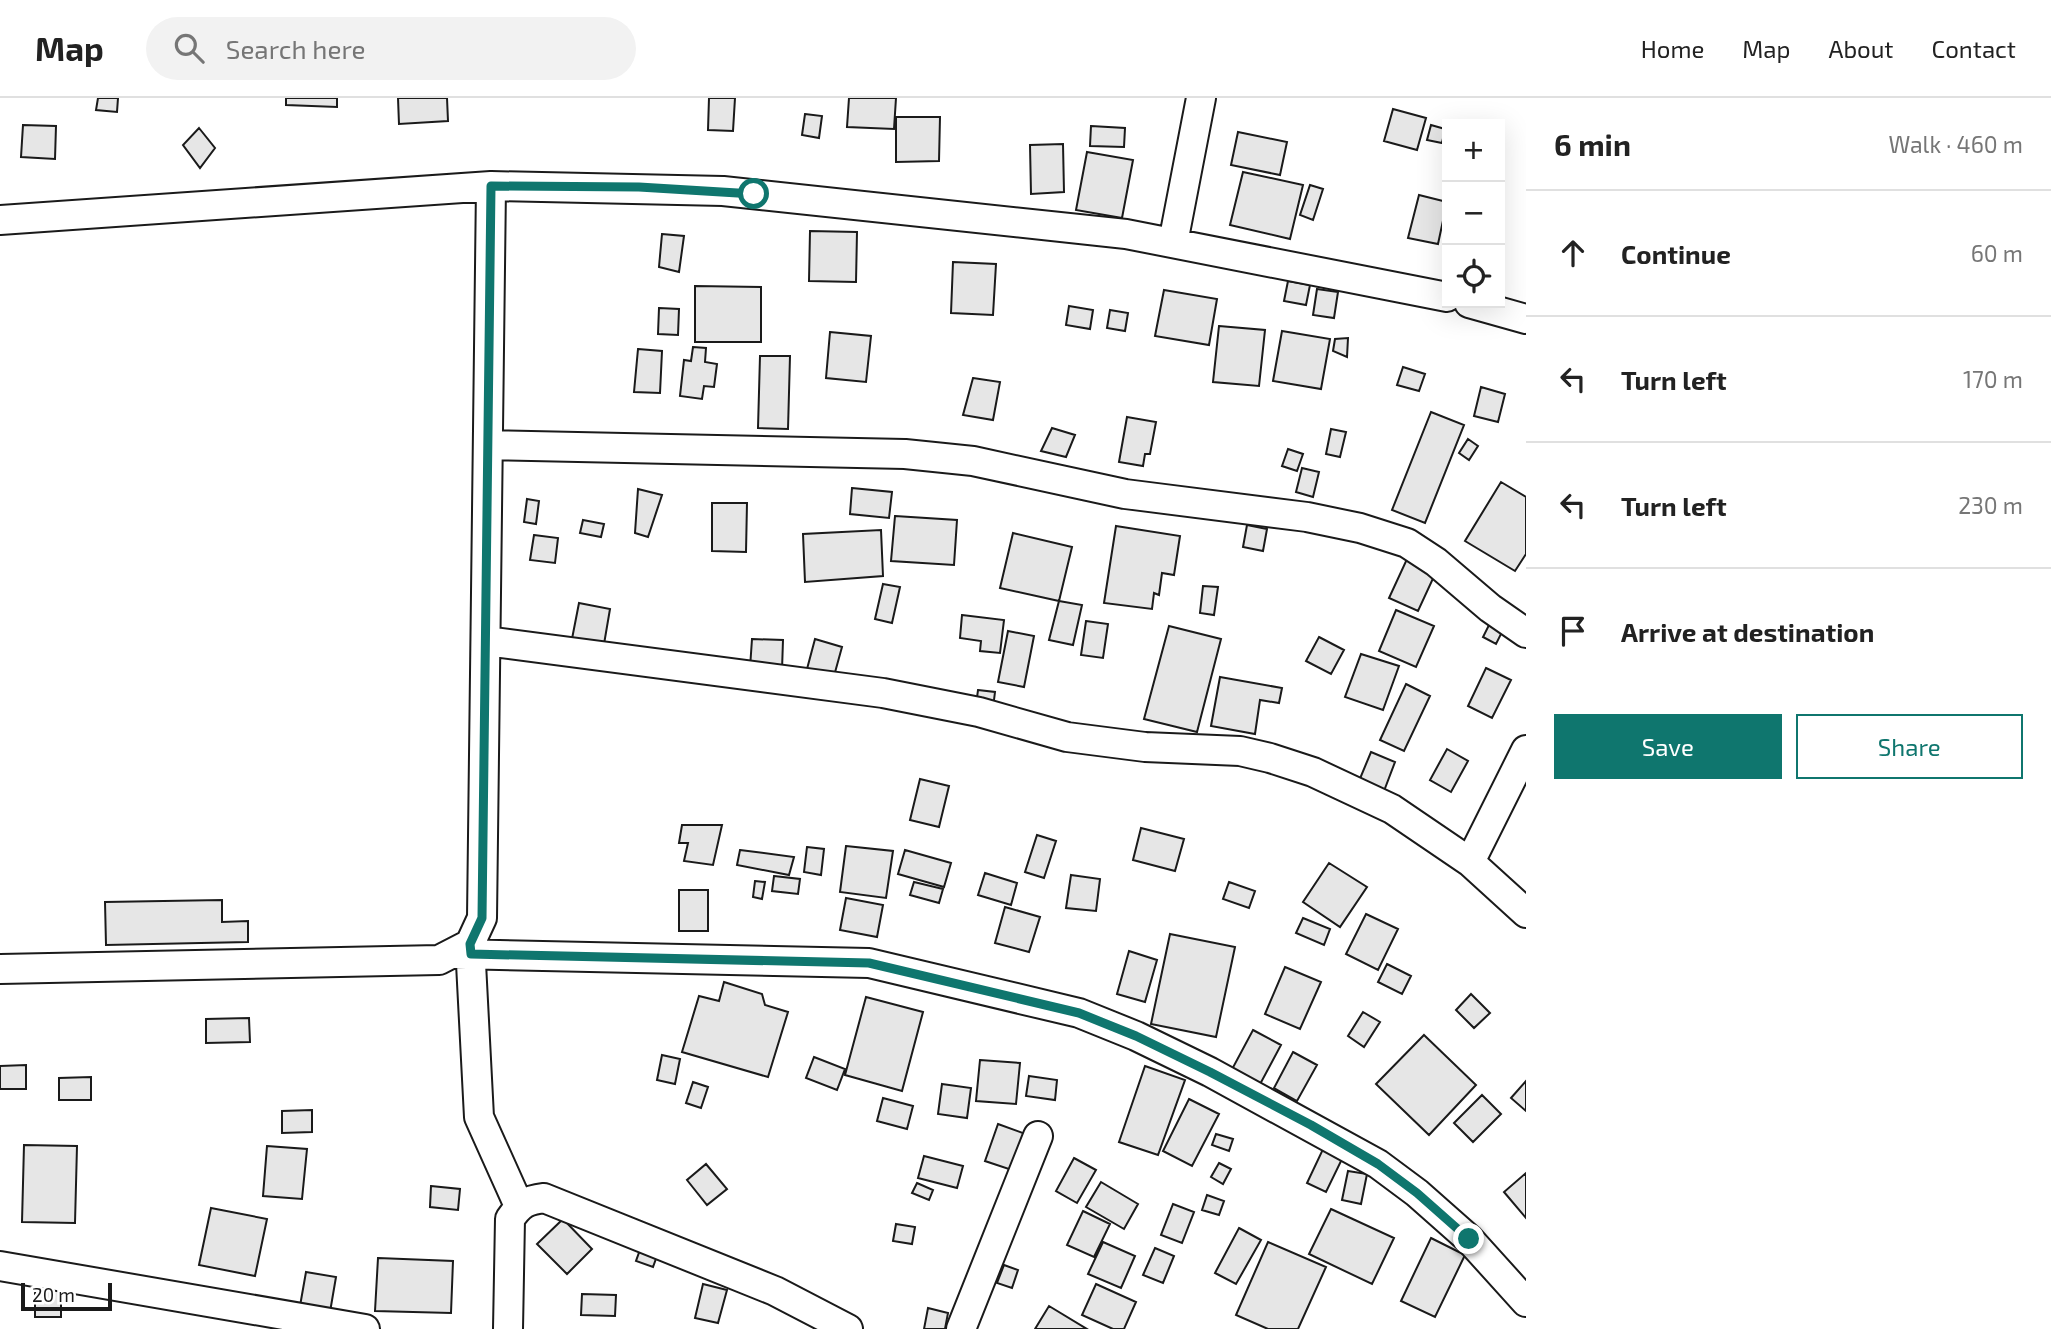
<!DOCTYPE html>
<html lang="en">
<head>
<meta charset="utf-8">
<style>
  body { margin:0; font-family:"Exo 2",sans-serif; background:#f2f2f2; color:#222 }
  .controls { position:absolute; right:21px; top:21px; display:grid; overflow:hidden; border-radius:0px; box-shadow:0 7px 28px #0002 }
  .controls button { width:63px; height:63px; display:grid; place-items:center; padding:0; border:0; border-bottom:2px solid #e0e0e0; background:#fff; color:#222; font:35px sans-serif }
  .scale { position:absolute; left:21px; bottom:18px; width:91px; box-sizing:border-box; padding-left:7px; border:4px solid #1a1a1a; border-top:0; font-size:19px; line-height:24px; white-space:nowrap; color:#1a1a1a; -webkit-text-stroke:5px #fff; paint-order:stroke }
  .stop { position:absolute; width:21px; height:21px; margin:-16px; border:5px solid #0f766e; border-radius:50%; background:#fff }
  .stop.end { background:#0f766e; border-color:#fff; box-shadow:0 2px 7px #0008 }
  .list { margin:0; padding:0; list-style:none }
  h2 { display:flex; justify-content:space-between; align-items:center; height:91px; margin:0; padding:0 28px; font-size:30px }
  h2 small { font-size:23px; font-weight:400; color:#767676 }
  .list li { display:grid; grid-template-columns:46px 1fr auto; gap:21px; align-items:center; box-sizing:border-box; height:126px; padding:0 28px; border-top:2px solid #e0e0e0 }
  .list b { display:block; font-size:26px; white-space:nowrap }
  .list em { font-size:23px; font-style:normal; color:#767676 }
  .actions { display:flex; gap:14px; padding:21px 28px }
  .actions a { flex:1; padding:16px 0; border:2px solid #0f766e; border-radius:0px; text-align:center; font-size:24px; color:#0f766e }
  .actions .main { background:#0f766e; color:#fff }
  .icon { flex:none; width:38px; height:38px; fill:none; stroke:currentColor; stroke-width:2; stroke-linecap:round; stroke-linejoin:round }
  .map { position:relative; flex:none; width:1526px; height:1231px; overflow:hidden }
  header { display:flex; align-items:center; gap:42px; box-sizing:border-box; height:98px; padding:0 35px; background:#fff; border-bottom:2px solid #e0e0e0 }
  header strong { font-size:33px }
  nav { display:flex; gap:38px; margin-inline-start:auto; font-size:24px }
  .search { width:490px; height:63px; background:#f2f2f2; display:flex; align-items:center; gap:18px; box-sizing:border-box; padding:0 24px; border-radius:38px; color:#767676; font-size:26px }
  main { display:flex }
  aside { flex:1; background:#fff }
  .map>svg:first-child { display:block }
  .building { fill:#e6e6e6; stroke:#1a1a1a; stroke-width:2 }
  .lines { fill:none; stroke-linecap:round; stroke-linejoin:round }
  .minor-casing { stroke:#1a1a1a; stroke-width:32 }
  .minor { stroke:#fff; stroke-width:28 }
  .route { stroke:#0f766e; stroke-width:9 }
</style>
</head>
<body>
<header>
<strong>Map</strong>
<div class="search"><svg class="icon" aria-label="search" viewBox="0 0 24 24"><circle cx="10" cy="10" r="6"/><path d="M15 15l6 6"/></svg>Search here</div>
<nav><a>Home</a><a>Map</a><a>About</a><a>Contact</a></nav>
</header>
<main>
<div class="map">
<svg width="1526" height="1231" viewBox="0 0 1526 1231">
  <rect width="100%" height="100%" fill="#fff"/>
  <path class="building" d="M98,0H118L117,14L96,12Z
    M286,0H337V9L286,7Z
    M398,0H447L448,23L399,26Z
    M709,0H735L733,33L708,32Z
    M849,0H896L894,31L847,29Z
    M1393,11L1426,20L1417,52L1384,43Z
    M805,16L822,18L819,40L802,37Z
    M896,19H940L939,63L896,64Z
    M23,27L56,28L55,61L21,59Z
    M1431,27L1445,31L1442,45L1427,42Z
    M1091,28L1125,30L1124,49L1090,48Z
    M199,30L215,50L200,70L183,47Z
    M1238,34L1287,44L1280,77L1231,67Z
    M1063,46L1064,94L1031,96L1030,47Z
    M1087,54L1133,62L1122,120L1076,112Z
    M1243,74L1303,87L1290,141L1230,127Z
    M1310,87L1323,91L1313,122L1300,117Z
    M1419,97L1447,104L1438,146L1408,140Z
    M810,133L857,134L856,184L809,183Z
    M662,136L684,138L679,174L659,169Z
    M953,164L996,166L993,217L951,215Z
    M1288,183L1310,187L1306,207L1284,203Z
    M695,188L761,189V244H695Z
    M1317,191L1338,194L1334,220L1313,217Z
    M1164,192L1217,201L1209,247L1155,238Z
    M1069,208L1093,212L1090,231L1066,227Z
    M659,210L679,211L678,237L658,236Z
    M1110,212L1128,215L1125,233L1107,230Z
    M1219,228L1265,232L1259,288L1213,284Z
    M1282,233L1330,241L1321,291L1273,283Z
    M830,234L871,238L866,284L826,280Z
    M1348,240L1347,259L1333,253L1335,241Z
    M693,249L706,250L705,264L717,266L714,289L704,288L702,301L680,298L684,262L691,263Z
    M638,251L662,253L660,295L634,294Z
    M760,258H790L788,331L758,330Z
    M1403,269L1425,276L1419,293L1397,287Z
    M973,280L1000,284L993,322L963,317Z
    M1481,289L1505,296L1498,324L1474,318Z
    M1431,314L1464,327L1425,425L1392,412Z
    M1127,319L1156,324L1150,356H1145L1143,368L1119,364Z
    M1052,330L1075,337L1066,359L1041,353Z
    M1331,331L1346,334L1340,359L1326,356Z
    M1468,341L1478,348L1469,362L1459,355Z
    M1288,351L1303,356L1297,373L1282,368Z
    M1302,370L1319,374L1313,399L1296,394Z
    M1501,384L1526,399V456L1515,473L1465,443Z
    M852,390L892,394L889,420L850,416Z
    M638,391L662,397L648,439L635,435Z
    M527,401L539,403L536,426L524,424Z
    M712,405H747L746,454L712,453Z
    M895,418L957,422L954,467L891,463Z
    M583,422L604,426L601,439L580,435Z
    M1247,427L1267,431L1263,453L1243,449Z
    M1116,428L1180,438L1174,477L1162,475L1159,497L1154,495L1152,511L1104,505Z
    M881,432L883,478L805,484L803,436Z
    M1013,435L1072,449L1059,503L1000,490Z
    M534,437L558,440L555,465L530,462Z
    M1407,461L1436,474L1418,513L1389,500Z
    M883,486L900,489L892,525L875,521Z
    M1203,488L1218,489L1214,517L1200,515Z
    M1059,503L1082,507L1073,547L1049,542Z
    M579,505L610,511L603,552L571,546Z
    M1396,512L1434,528L1416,569L1379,553Z
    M962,517L1004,522L1000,555L980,553L981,543L960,540Z
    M1492,521L1505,528L1496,546L1483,539Z
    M1086,523L1108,526L1103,560L1081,557Z
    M1169,528L1221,541L1197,634L1144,621Z
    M1008,533L1034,538L1024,589L998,584Z
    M1319,539L1344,552L1331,576L1306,563Z
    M752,541L783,542L782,572L750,570Z
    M815,541L842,549L834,578L807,571Z
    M1361,556L1399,568L1383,612L1345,599Z
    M1486,570L1511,582L1492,620L1468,608Z
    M1220,579L1282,590L1279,605L1260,602L1255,636L1211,628Z
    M1406,586L1430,598L1404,653L1380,642Z
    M978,592L995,594L993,610L976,607Z
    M1447,651L1468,663L1451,694L1430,682Z
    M1371,654L1395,664L1384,693L1359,683Z
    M920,681L949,688L939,729L910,722Z
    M682,727H722L713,767L684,763L688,745H679Z
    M1141,730L1184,741L1175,773L1133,762Z
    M1037,737L1056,743L1044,780L1025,774Z
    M846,748L893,753L886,800L840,794Z
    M807,749L824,751L821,777L804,774Z
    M740,752L794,759L789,777L737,767Z
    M905,752L951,765L944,789L898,776Z
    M1329,765L1367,789L1340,829L1303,804Z
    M985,775L1017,785L1011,807L978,797Z
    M1071,777L1100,781L1096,813L1066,810Z
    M774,778L800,781L798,796L772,793Z
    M755,783L765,784L762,801L753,799Z
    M914,784L943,791L939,805L910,797Z
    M1229,784L1255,793L1249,810L1223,801Z
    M679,792H708V833H679Z
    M846,800L883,807L877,839L840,832Z
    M222,802V824L248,823V844L106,847L105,804Z
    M1005,809L1040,819L1029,854L995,845Z
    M1366,816L1398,831L1378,872L1346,856Z
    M1303,820L1330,831L1324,847L1296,835Z
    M1170,836L1235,849L1216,939L1151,926Z
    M1129,853L1157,862L1145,904L1117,896Z
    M1387,866L1411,878L1402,896L1378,884Z
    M1285,869L1321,884L1300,931L1265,916Z
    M724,884L762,896L765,907L788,914L768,979L682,954L699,898L719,903Z
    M1471,896L1490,915L1474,930L1456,912Z
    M866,899L923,914L902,993L845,977Z
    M1363,914L1380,924L1364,949L1348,938Z
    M249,920L250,944L206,945V921Z
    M1253,932L1281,947L1258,990L1230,975Z
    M1424,937L1476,987L1429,1037L1376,986Z
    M1293,954L1317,967L1297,1003L1274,990Z
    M662,957L680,961L675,986L657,982Z
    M814,959L845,971L837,992L806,980Z
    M980,962L1020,965L1016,1006L976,1003Z
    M26,967V991H0V968Z
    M1145,968L1185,982L1158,1057L1119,1044Z
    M1029,978L1057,982L1055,1002L1026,998Z
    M91,979V1002H59V980Z
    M1526,983V1013L1511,1000Z
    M693,984L708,989L701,1010L686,1005Z
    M942,986L971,990L967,1020L938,1016Z
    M1482,997L1501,1016L1473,1044L1454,1025Z
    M883,1000L913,1008L907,1031L877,1023Z
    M1189,1001L1219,1016L1192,1068L1163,1053Z
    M312,1012V1034L282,1035V1013Z
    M998,1026L1031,1038L1018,1074L985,1063Z
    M1216,1036L1233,1041L1229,1053L1212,1047Z
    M24,1047L77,1048L75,1125L22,1124Z
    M267,1048L307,1051L302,1101L263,1098Z
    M1324,1049L1343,1059L1326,1094L1307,1085Z
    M924,1058L963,1068L957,1090L918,1080Z
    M1074,1060L1096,1072L1077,1105L1056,1093Z
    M1219,1065L1231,1071L1223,1086L1211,1079Z
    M706,1066L727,1091L707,1107L687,1082Z
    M1348,1073L1367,1076L1361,1106L1342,1102Z
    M1526,1075V1120L1504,1094Z
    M1101,1084L1138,1106L1124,1131L1086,1109Z
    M917,1085L933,1092L929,1102L912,1095Z
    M431,1088L460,1091L458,1112L430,1109Z
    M1207,1097L1224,1103L1219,1117L1202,1112Z
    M1173,1106L1194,1114L1182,1145L1161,1137Z
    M211,1110L267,1121L255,1178L199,1167Z
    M1331,1111L1394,1140L1372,1186L1309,1156Z
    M1083,1113L1110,1126L1094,1159L1067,1147Z
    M563,1121L592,1151L567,1176L537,1146Z
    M896,1126L915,1129L912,1146L893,1143Z
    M1239,1130L1261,1142L1236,1186L1215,1175Z
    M1431,1140L1465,1157L1435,1219L1401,1203Z
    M1103,1144L1135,1158L1121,1190L1088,1176Z
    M1268,1144L1326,1169L1298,1231H1268L1236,1217Z
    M641,1149L658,1155L653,1169L636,1163Z
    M1155,1150L1174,1158L1163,1185L1143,1177Z
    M378,1160L453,1163L451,1215L375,1213Z
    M1004,1167L1018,1172L1012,1190L997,1185Z
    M306,1174L336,1179L330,1214L300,1208Z
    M703,1186L727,1192L718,1225L695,1220Z
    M1096,1186L1136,1204L1124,1231H1113L1082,1217Z
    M35,1193H61V1219H35Z
    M582,1196L616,1197L615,1218L581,1217Z
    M1049,1208L1087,1231H1035Z
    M928,1210L948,1215L945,1231H924Z"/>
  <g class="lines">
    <defs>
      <path id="minor" d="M0,122L491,88L723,93L1126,136L1447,199
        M1173,145L1201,0
        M1469,205L1526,221
        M489,347L905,356L973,363L1125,396L1307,419L1360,430L1407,445L1436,464L1490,510L1526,535
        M486,543L883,595L979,614L1067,639L1145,649L1240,653L1270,660L1313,674L1392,711L1470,764L1526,815
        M1470,764L1526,652
        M470,846L479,1019L519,1108
        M456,856L869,865L1079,915L1136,938L1210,974L1378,1066L1417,1095L1469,1141L1526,1204
        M0,871L439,862L470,846L482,820L491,88
        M0,1168L365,1231
        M508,1231L510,1121C520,1106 527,1102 544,1100L775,1193L848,1231
        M961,1231L1038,1038"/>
    </defs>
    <use href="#minor" class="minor-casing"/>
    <use href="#minor" class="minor"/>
  </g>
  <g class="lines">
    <path class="route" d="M754,96L639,89L491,88L482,820L470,846L471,856L869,865L1079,915L1136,938L1210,974L1311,1027L1378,1066L1417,1095L1469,1141"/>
  </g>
</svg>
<div class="controls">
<button>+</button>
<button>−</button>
<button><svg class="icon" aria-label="locate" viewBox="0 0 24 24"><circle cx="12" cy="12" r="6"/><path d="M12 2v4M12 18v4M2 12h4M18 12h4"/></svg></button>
</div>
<div class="scale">20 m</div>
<div class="stop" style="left:754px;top:96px"></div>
<div class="stop end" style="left:1469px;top:1141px"></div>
</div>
<aside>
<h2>6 min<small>Walk · 460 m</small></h2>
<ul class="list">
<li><svg class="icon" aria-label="ahead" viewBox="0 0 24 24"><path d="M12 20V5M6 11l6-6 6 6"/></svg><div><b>Continue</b></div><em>60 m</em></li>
<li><svg class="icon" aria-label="left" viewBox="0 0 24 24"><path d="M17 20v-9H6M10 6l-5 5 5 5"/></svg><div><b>Turn left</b></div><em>170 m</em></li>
<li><svg class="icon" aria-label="left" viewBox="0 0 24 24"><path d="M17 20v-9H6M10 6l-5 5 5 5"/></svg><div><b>Turn left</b></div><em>230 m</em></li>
<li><svg class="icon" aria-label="arrive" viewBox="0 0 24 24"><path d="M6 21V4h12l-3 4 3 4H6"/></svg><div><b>Arrive at destination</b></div></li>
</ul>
<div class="actions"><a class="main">Save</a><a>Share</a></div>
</aside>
</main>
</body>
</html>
